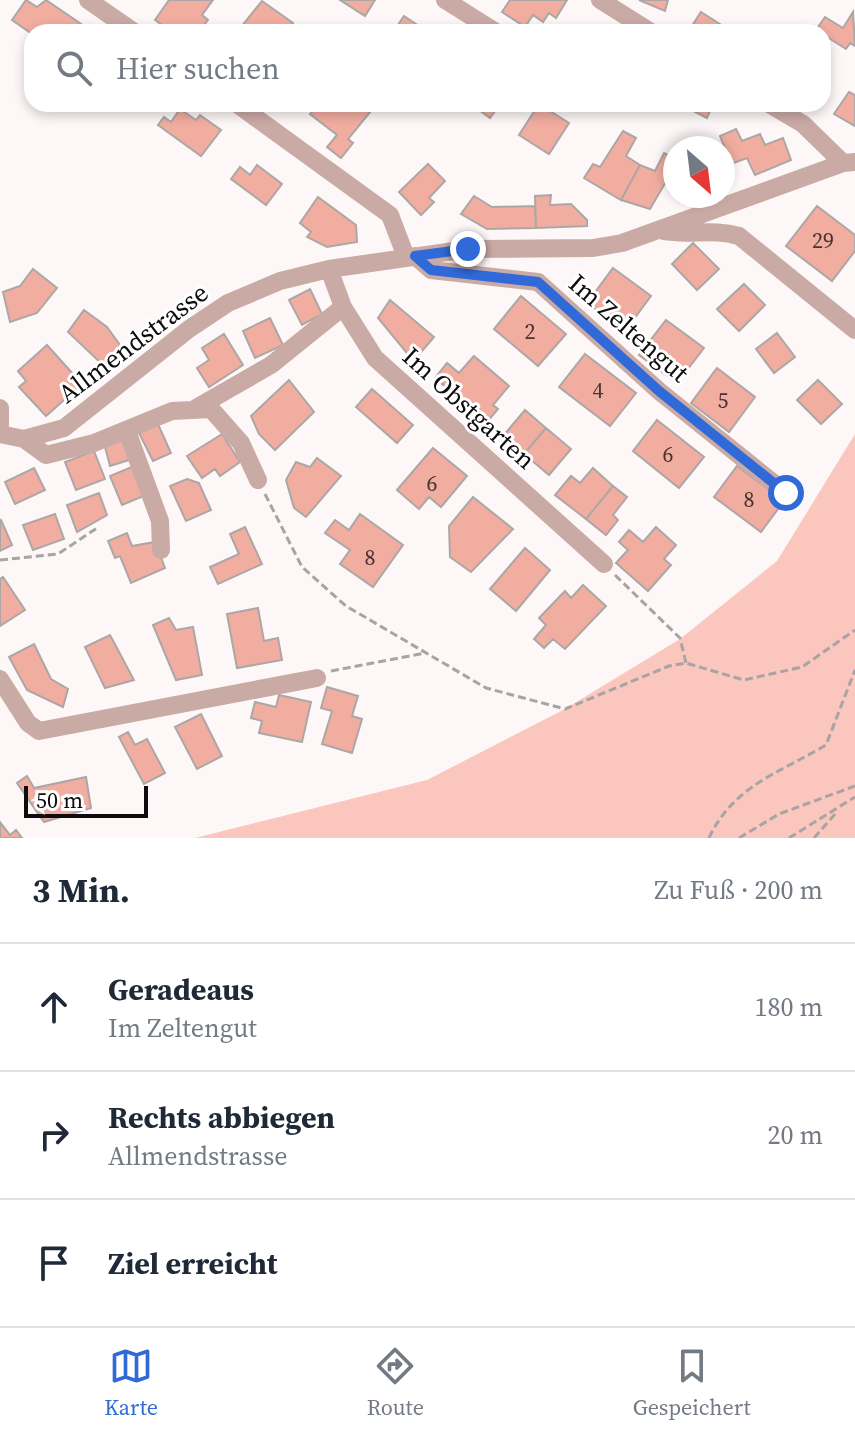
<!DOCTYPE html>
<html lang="de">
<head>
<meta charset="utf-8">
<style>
  body { margin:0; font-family:"Source Serif 4",serif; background:#f2f2f3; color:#1f2937 }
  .compass { position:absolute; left:663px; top:136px; width:72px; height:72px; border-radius:50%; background:#fff; box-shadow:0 4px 12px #0003; rotate:152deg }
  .scale { position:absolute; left:24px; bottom:20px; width:124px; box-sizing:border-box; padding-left:8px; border:4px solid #0e0c0c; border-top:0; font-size:22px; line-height:28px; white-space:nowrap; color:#0e0c0c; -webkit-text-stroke:6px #fff; paint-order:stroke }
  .stop { position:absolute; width:24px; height:24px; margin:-18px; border:6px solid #2f6ad8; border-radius:50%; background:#fff }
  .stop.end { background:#2f6ad8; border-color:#fff; box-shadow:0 2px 8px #0008 }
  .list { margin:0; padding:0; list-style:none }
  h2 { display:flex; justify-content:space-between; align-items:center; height:104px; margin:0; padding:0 32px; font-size:34px }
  h2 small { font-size:26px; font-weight:400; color:#747a83 }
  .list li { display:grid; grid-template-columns:52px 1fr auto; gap:24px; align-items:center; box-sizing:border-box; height:128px; padding:0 32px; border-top:2px solid #e0e1e3 }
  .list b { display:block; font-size:30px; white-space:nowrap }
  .list p { margin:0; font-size:26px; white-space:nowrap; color:#747a83 }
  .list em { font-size:26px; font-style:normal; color:#747a83 }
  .icon { flex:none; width:44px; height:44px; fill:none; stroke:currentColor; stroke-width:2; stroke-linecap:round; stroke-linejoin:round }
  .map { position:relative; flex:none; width:855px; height:838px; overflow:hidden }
  .search { position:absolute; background:#fff; box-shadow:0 4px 12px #0003; left:24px; right:24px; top:24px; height:88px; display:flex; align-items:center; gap:20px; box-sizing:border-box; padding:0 28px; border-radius:24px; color:#747a83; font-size:30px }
  .sheet { height:488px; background:#fff }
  nav { display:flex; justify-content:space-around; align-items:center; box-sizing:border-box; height:112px; border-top:2px solid #e0e1e3; background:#fff; font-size:22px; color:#747a83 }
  nav a { display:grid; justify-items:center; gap:4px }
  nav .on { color:#2f6ad8 }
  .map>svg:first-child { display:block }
  .green { fill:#fbc6bd }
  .building { fill:#f2ada1; stroke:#aca7a6; stroke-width:2 }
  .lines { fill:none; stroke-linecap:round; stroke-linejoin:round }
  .path { stroke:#a8a4a4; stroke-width:3; stroke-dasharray:8 4; stroke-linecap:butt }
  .minor { stroke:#caaaa5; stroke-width:18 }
  .route { stroke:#2f6ad8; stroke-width:10 }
  .labels { text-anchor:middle; stroke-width:6; stroke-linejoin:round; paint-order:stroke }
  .number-label { font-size:22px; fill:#473431 }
  .street-label { font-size:26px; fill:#0e0c0c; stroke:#fff }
</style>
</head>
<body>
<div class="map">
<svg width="855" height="838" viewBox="0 0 855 838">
  <rect width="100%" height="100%" fill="#fdf8f7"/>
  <path class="green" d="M855,434V838H195L427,780L565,709L680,639L777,561Z"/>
  <path class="building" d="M26,0L37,7L46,0L84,26L79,32L32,34L12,20Z
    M169,0H213L202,15L208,20L199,32H172L155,20Z
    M340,0H375L365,16Z
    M510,0H567L556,18L549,13L543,22L533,15L525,27L502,12Z
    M639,0H668L665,11Z
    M262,1L293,23L287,32H237Z
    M701,12L723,26L719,32H688Z
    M853,12L855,46L850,43L846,49L816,30L825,17L843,28Z
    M404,16L422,28L419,32H381L384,26L394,31Z
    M849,92L855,95V126L834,114Z
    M318,104H338L344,109L347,104L375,106L348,139L353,143L341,158L327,147L337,135L310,114Z
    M471,104H500L490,118Z
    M539,104L569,123L549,154L519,135Z
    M680,104H713L707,118Z
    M180,109L196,120L200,115L221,130L201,156L158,125L164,117L171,122Z
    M736,129L742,141L760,134L765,145L783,138L791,160L755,175L747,158L731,164L720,136Z
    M623,131L636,138L626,156L640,165L621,200L584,178L593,164L600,167Z
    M664,153L675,159V166L650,209L621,200L640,165L655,171Z
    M428,164L445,181L429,198L434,202L421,215L399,192Z
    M257,165L282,184L266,205L231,179L240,167L250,175Z
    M551,195L550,205L571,204L587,220V226L536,228L535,196Z
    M474,196L492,207L535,206L536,228L487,229L461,214Z
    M318,197L356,225L357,242L327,247L307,237L311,232L300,223Z
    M817,206L855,235V251L832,281L786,246Z
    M693,243L719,269L697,290L672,264Z
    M613,268L651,296L625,331L587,303Z
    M33,269L57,288L37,313L10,322L3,292L20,286Z
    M744,284L765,305L739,331L717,309Z
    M310,289L322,314L302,325L289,300Z
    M521,296L566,334L538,366L494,329Z
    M390,300L434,337L416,358H411L378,318Z
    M84,310L107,327L125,352L105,367L68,332Z
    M270,318L283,345L255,358L243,331Z
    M666,320L704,348L677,383L639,355Z
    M777,333L795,357L774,373L756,349Z
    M224,334L243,365L209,387L197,368L209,360L202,348Z
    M47,345L82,384L46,416L19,387L26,381L18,371Z
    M585,354L636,393L610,426L559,387Z
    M474,356L509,386L493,405L498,409L487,422L435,378L447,363L459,373Z
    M717,368L755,397L729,432L691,403Z
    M289,380L314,412L275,450L259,434L251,416Z
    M818,380L842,404L821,424L797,400Z
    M372,389L413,425L397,443L356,407Z
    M525,410L546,428L524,454L503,436Z
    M657,420L704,457L679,488L633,451Z
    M157,422L171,453L153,461L138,431Z
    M546,428L571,449L549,475L524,454Z
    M222,434L240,462L220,476L215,469L202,478L187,456Z
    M126,437L132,459L110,466L104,443Z
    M433,448L467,476L441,507L429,497L419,509L397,490Z
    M94,451L105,479L76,490L65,462Z
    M317,458L341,476L306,517L294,508L286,480L296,462L310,467Z
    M134,466L146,495L122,505L110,476Z
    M737,466L784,501L761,532L714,497Z
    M34,468L45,490L15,504L5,482Z
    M593,468L613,486L586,519L555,495L571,476L580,483Z
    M187,479L199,483L211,510L186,521L170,486Z
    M613,486L627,497L613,515L618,520L606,535L586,519Z
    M99,493L107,515L77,532L67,505Z
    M473,497L513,529L471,572L450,557L449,526Z
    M55,514L64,539L33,550L23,525Z
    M360,514L403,545L373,587L340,564L350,550L325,533L335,520L349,530Z
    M1,520L12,545L0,551V521Z
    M245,527L262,564L218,584L210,567L239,554L230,534Z
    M656,527L676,545L664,559L671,565L648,591L616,563L628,550L619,542L629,530L643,542Z
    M127,533L132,546L155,542L165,568L131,583L120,556L115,558L108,541Z
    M525,548L550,570L516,611L490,589Z
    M3,577L25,610L0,626V579Z
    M583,585L606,606L565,649L553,639L544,648L534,639L546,625L539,618L565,591L571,598Z
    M258,608L264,641L278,638L282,660L237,668L227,614Z
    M169,618L176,630L193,627L202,675L176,680L153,625Z
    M110,635L134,680L105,688L85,647Z
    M34,644L51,679L68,689L63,707L27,690L9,657Z
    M327,687L358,696L352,716L362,719L352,753L322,744L332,711L321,708Z
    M279,695L311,702L302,742L259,733L262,721L251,718L255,702L276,707Z
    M201,714L222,756L197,769L175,727Z
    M128,732L135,745L147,739L165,773L144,784L119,737Z
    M27,776L34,788L86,777L91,808L44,822L17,783Z
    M0,822L10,835L16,830L22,838H0Z"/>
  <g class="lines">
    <path class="path" d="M265,494L302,567L346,606L486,688L565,709L669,666L686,663L744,680L802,667L855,630
      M0,560L58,554L97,528
      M615,575L680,638L686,663
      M331,671L425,653
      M709,838C733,786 779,773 826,745L855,670
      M739,838L779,814L855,786
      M789,838L855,797
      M814,838L835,814"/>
    <path class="minor" d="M88,0L134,32
      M445,0L496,32
      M600,0L651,32
      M237,104L390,215L406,257
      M769,104L803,124L843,163
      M663,231C690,236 712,228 739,236L855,330
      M415,256L431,270L538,282L659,391L786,493
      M329,269L343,307L375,358L604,564
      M0,408V426
      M196,408L271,365L343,307
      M127,431L160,521L161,550
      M0,434L24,439L64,428L189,329L228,303L280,281L329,269L468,249L593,248L622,243L843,163L855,162
      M24,439L46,455L94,443L172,411L211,409L241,443L258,480
      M0,679L28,723L39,731L317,678"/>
  </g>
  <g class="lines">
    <path class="route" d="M468,249L415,256L431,270L538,282L659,391L786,493"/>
  </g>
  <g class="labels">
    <g class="number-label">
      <text x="823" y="248">29</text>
      <text x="530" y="339">2</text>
      <text x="598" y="398">4</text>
      <text x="723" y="408">5</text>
      <text x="668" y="462">6</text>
      <text x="432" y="491">6</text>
      <text x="749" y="507">8</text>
      <text x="370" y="565">8</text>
    </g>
    <g class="street-label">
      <text transform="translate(629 328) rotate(41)" y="9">Im Zeltengut</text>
      <text transform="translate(133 343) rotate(-37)" y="9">Allmendstrasse</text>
      <text transform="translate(469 408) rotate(42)" y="9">Im Obstgarten</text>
    </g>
  </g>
</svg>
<svg class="compass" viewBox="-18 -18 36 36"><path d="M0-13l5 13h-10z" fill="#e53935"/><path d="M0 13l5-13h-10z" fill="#747a83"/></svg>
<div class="scale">50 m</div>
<div class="stop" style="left:786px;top:493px"></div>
<div class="stop end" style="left:468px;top:249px"></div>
<div class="search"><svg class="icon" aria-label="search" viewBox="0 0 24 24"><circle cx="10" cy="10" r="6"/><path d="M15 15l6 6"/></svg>Hier suchen</div>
</div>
<section class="sheet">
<h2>3 Min.<small>Zu Fuß · 200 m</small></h2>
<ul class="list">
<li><svg class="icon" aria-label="ahead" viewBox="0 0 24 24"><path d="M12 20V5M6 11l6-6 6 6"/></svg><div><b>Geradeaus</b><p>Im Zeltengut</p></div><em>180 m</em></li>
<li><svg class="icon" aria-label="right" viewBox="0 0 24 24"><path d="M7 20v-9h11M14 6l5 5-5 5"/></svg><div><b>Rechts abbiegen</b><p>Allmendstrasse</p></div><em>20 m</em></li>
<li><svg class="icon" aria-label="arrive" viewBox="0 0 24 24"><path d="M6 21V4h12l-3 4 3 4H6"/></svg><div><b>Ziel erreicht</b></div></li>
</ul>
</section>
<nav>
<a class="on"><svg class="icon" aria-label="map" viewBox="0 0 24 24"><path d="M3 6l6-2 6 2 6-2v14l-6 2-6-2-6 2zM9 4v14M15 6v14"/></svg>Karte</a>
<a><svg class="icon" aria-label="directions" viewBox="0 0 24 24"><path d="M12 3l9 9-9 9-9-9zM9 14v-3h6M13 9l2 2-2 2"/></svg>Route</a>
<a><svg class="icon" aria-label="saved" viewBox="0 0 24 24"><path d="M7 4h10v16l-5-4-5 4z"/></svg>Gespeichert</a>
</nav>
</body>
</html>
